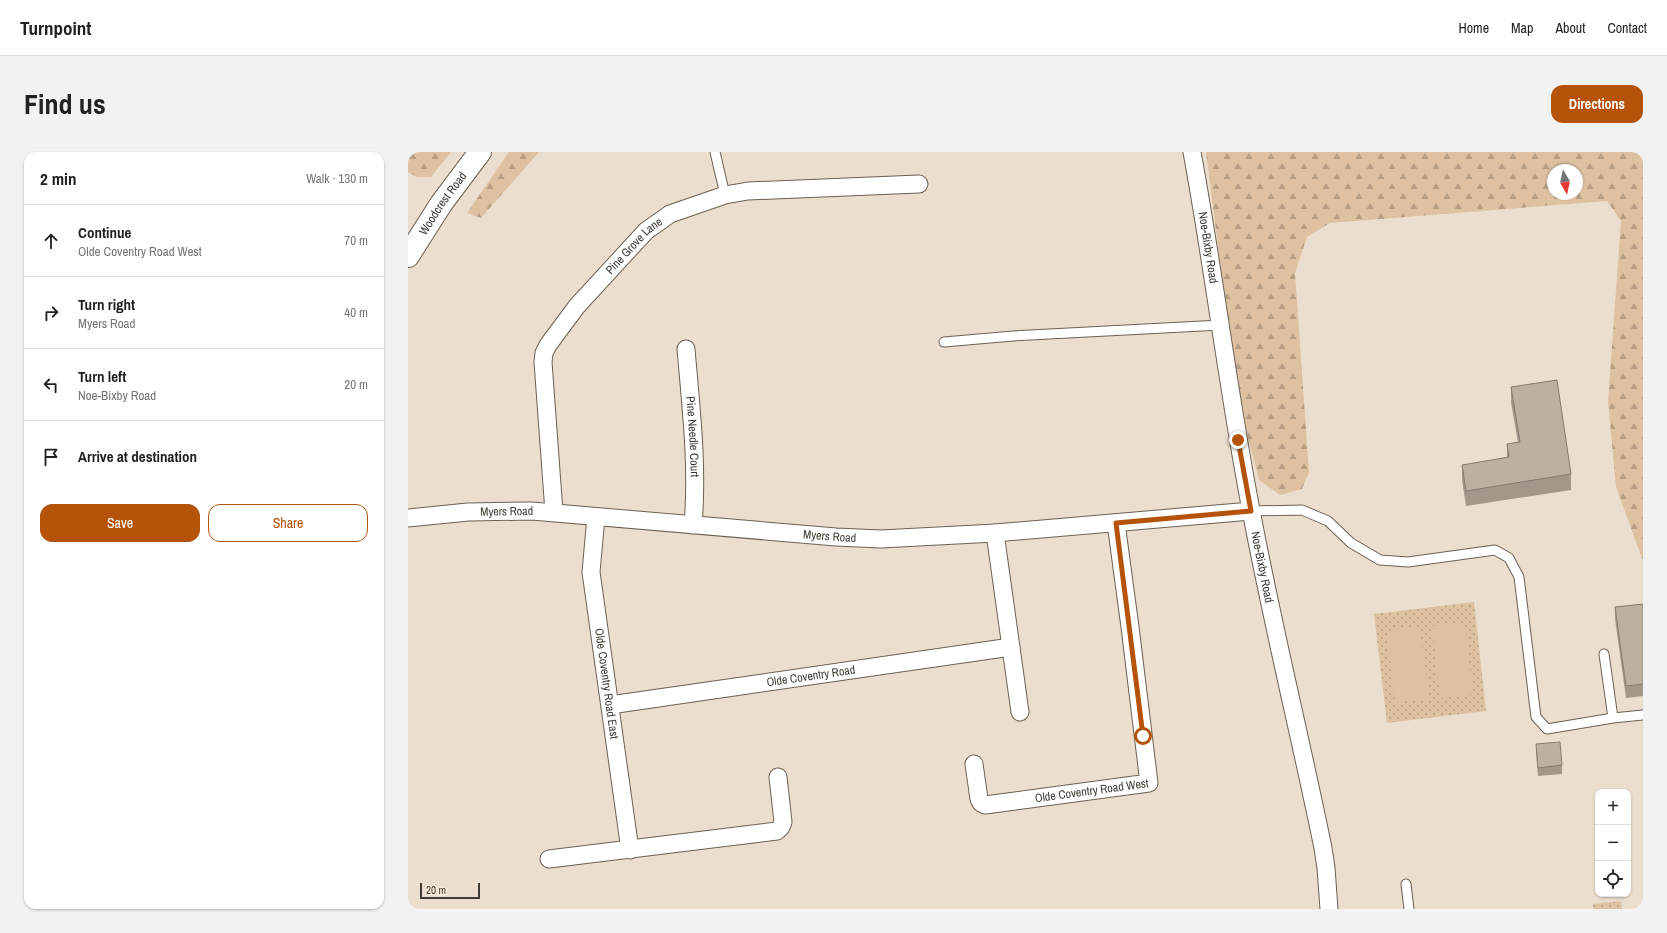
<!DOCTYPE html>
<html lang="en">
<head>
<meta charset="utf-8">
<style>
  body { margin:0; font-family:"Archivo Narrow",sans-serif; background:#f2f2f2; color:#202124 }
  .controls { position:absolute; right:12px; bottom:12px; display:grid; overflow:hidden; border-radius:8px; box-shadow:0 1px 3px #0004 }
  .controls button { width:36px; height:36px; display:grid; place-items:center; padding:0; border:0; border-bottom:1px solid #e0e0e0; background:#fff; color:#202124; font:20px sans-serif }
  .compass { position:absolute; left:1139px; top:12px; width:36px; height:36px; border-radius:50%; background:#fff; box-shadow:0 1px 3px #0004; rotate:171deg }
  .scale { position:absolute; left:12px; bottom:10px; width:60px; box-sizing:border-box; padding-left:4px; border:2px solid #3f3a33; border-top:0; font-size:11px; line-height:14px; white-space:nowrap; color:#3f3a33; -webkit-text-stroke:3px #f9ebdb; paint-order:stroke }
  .stop { position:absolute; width:12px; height:12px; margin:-9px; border:3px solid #b45309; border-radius:50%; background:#fff }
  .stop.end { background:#b45309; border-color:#fff; box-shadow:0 1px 4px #0008 }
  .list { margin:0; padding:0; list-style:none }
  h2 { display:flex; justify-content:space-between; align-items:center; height:52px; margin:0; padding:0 16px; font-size:17px }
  h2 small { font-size:13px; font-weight:400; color:#757577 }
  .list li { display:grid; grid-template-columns:26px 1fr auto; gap:12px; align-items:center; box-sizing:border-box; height:72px; padding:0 16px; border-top:1px solid #e0e0e0 }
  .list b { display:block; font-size:15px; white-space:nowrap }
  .list p { margin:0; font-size:13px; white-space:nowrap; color:#757577 }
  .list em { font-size:13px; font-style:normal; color:#757577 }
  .actions { display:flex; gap:8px; padding:12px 16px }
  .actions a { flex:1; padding:9px 0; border:1px solid #b45309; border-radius:12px; text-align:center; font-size:14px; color:#b45309 }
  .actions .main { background:#b45309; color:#fff }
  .icon { flex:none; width:22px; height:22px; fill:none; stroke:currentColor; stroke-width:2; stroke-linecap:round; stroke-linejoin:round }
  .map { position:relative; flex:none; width:1235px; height:757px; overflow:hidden; border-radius:12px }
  header { display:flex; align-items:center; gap:24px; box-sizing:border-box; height:56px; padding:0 20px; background:#fff; border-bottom:1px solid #e0e0e0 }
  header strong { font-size:19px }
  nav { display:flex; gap:22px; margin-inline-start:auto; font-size:14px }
  .intro { display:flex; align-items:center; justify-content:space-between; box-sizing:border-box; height:96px; padding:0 24px }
  h1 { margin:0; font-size:28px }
  .button { padding:10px 18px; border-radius:12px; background:#b45309; color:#fff; font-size:14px; font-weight:700 }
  main { display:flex; gap:24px; padding:0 24px }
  aside { flex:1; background:#fff; border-radius:12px; box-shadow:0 1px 3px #0004 }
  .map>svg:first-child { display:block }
  .grass { fill:url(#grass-dots) }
  .forest { fill:url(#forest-firs); fill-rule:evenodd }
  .pitch { fill:#ddc1a0 }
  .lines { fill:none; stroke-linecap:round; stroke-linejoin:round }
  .lane-casing { stroke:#6b6052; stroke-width:11 }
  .street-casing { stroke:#6b6052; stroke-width:19 }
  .secondary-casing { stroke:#6b6052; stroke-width:24 }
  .lane { stroke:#fff; stroke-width:9 }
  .street { stroke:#fff; stroke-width:17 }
  .secondary { stroke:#fff; stroke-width:22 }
  .wall { fill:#a3978a }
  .building { fill:#bdb0a1; stroke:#847b71 }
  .route { stroke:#b45309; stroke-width:5 }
  .labels { text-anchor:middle; stroke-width:4; stroke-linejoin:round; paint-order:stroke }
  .street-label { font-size:12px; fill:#3f3a33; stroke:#f9ebdb }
</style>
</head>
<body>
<header>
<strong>Turnpoint</strong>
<nav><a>Home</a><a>Map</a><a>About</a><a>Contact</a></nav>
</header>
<div class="intro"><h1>Find us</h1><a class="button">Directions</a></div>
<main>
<aside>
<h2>2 min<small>Walk · 130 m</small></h2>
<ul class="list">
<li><svg class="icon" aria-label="ahead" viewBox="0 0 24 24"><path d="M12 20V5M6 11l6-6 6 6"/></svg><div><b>Continue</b><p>Olde Coventry Road West</p></div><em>70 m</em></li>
<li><svg class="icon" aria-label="right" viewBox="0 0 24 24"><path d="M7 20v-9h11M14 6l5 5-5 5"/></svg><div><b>Turn right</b><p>Myers Road</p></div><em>40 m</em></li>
<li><svg class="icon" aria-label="left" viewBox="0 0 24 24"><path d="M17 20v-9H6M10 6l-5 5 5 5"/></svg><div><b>Turn left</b><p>Noe-Bixby Road</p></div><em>20 m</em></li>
<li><svg class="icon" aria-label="arrive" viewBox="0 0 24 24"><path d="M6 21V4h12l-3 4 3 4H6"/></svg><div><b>Arrive at destination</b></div></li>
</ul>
<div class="actions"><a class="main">Save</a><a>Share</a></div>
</aside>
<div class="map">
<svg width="1235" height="757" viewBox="0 0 1235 757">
  <defs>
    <pattern id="grass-dots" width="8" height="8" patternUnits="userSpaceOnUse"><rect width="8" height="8" fill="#ddc1a0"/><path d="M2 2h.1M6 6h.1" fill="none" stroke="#b59e83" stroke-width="1.8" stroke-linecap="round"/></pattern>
    <pattern id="forest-firs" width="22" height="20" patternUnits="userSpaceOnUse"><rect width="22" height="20" fill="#ddc1a0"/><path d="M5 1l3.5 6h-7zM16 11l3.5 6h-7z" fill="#b59e83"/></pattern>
  </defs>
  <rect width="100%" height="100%" fill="#ecdece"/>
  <path class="grass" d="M1066,450L1078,559L979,571L966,462Z
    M1213,749L1214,757H1185V752Z"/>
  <path class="forest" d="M0,0H43L23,25H9L0,20Z
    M101,0H131L73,66L59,61Z
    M798,0H1235V409L1208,335L1200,250L1213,69L1199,49L922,71L899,85L887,121L901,320L894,337L872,343L851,328L829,243ZM1145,18H1169V42H1145Z"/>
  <path class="pitch" d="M1057,471L1065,542L1032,546L1024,474Z
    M1012,475L1021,547L987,551L979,479Z"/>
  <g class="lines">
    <defs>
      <path id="lane" d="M307,0L317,43
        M536,190L605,184L813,173
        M843,359L894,358L920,369L943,391L972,408L1000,410L1087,398L1101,406L1111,425L1128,565L1139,577L1205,566L1196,502
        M1205,566L1235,563
        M998,732L1001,757"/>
      <g id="street">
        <path id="s1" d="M784,0C806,119 820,239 843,358C864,471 892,583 915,696L918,716L921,757"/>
        <path id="s2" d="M278,197C283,256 290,314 285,373"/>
        <path id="s3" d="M146,360L135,210L136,201L140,193L169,154L238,79L262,62L317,43L340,39L511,32"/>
        <path id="s4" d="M188,365L183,420L222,698"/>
        <path id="s5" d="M0,366L60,360L124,359L428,385L473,387L587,381L843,359"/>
        <path d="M587,381L612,560"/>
        <path id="s6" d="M202,553L603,495"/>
        <path id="s7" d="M566,612L571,647L573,651L577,653L741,631L722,475L708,371"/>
        <path d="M141,707L369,679L373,675L375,670L370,625"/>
      </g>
      <g id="secondary">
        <path id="s8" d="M0,104L33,52L72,0"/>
      </g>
    </defs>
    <use href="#lane" class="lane-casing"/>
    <use href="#street" class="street-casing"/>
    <use href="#secondary" class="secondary-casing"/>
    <use href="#lane" class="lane"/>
    <use href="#street" class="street"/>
    <use href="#secondary" class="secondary"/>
  </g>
  <path class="wall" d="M1103,235L1163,322V338L1058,354L1054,328V313L1099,306V292L1110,291L1103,250Z
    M1235,452V544L1218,546L1207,467V455Z
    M1128,592L1154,613V622L1130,624L1128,601Z"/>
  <path class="building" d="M1149,228L1163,322L1058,339L1054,313L1101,305L1099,292L1112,290L1103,235Z
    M1235,452V532L1218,534L1207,455Z
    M1152,590L1154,613L1130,616L1128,592Z"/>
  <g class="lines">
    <path class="route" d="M735,584L708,371L843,359L830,288"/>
  </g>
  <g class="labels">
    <g class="street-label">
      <text dy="4" stroke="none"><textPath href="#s8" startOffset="63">Woodcrest Road</textPath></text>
      <text dy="4" stroke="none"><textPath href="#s3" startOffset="300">Pine Grove Lane</textPath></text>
      <text dy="4" stroke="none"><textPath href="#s1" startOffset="97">Noe-Bixby Road</textPath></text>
      <text dy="4" stroke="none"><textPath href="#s2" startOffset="88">Pine Needle Court</textPath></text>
      <text dy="4" stroke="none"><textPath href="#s5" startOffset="99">Myers Road</textPath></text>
      <text dy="4" stroke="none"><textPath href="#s5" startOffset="423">Myers Road</textPath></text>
      <text dy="4" stroke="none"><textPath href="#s1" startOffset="421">Noe-Bixby Road</textPath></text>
      <text dy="4" stroke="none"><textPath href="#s6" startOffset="203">Olde Coventry Road</textPath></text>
      <text dy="4" stroke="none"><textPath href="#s4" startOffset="168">Olde Coventry Road East</textPath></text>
      <text dy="4" stroke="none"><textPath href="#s7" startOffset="152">Olde Coventry Road West</textPath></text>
    </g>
  </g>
</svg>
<div class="controls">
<button>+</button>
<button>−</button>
<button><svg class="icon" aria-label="locate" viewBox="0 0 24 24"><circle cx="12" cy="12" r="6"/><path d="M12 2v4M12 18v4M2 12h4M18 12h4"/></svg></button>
</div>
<svg class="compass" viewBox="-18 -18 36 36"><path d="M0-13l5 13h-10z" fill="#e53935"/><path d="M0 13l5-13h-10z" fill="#757577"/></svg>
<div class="scale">20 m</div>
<div class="stop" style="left:735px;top:584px"></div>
<div class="stop end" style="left:830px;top:288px"></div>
</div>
</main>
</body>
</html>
